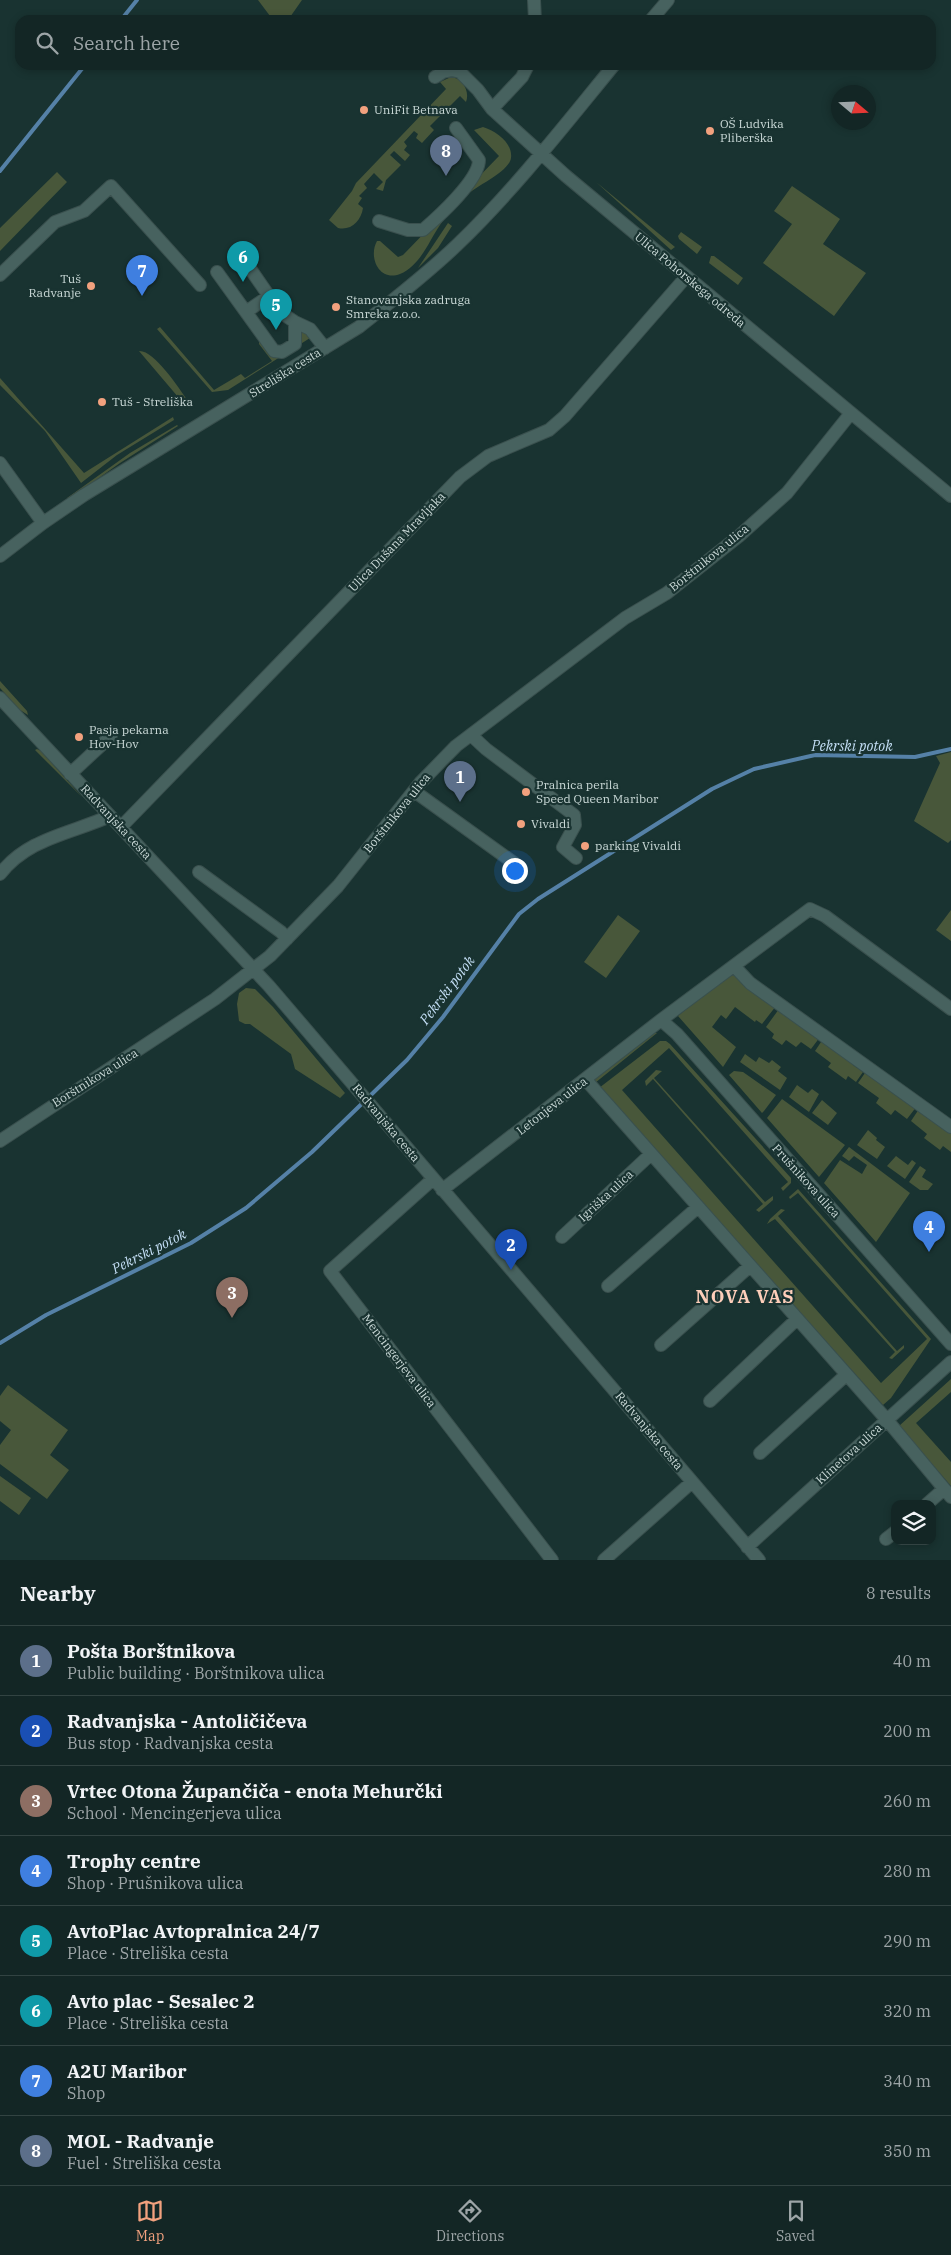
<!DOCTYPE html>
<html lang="en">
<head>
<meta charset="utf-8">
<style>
  body { margin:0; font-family:"IBM Plex Serif",serif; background:#203232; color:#f1f3f6 }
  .controls { position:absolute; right:15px; bottom:15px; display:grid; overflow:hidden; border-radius:10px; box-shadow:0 2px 8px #0003 }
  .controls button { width:45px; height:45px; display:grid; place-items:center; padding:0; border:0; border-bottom:1px solid #324342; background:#132625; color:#f1f3f6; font:25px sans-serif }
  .compass { position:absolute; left:831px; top:85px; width:45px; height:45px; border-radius:50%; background:#132625; box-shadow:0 2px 8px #0003; rotate:109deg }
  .you { position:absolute; left:514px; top:870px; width:18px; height:18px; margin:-12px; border:4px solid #fff; border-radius:50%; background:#1a73e8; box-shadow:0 0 0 8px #1a73e833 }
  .badge { display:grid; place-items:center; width:32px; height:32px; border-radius:50%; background:#f2a17e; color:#fff; font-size:16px; font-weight:700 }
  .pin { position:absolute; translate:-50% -41px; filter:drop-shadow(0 1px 2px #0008) }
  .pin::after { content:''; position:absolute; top:26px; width:18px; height:15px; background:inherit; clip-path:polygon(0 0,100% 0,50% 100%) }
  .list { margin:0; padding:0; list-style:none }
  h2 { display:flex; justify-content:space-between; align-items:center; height:65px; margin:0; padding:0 20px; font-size:21px }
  h2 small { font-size:16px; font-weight:400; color:#9da5a7 }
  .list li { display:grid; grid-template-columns:32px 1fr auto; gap:15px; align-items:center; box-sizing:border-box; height:70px; padding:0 20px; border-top:1px solid #324342 }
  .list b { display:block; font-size:19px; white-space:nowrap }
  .list p { margin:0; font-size:16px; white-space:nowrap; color:#9da5a7 }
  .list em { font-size:16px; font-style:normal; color:#9da5a7 }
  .icon { flex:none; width:28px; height:28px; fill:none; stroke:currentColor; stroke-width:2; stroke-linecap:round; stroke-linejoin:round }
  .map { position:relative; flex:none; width:951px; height:1560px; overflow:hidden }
  .search { position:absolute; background:#132625; box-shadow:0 2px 8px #0003; left:15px; right:15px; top:15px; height:55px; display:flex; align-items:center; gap:12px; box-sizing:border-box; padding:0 18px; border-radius:15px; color:#9da5a7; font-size:19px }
  .sheet { height:625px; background:#132625 }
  nav { display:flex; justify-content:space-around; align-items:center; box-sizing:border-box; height:70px; border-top:1px solid #324342; background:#132625; font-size:14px; color:#9da5a7 }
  nav a { display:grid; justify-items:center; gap:2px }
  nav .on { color:#f2a17e }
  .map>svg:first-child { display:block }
  .green { fill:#48573a }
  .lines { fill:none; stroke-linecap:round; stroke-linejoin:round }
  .stream { stroke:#5581a7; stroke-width:4 }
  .minor-casing { stroke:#3a504e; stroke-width:14 }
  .minor { stroke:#47625f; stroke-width:12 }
  .poi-dot { fill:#f2a17e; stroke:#193331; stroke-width:2 }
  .labels { text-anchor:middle; stroke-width:4.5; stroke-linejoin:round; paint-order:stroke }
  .poi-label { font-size:12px; fill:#cad9d7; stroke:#193331; text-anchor:start }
  .street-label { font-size:12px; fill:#cad9d7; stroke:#193331 }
  .water-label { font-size:14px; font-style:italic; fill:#c4dff6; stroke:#193331 }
  .district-label { font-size:18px; font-weight:bold; letter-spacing:1px; fill:#fdceba; stroke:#193331 }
</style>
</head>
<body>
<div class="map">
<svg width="951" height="1560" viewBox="0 0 951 1560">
  <rect width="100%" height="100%" fill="#193331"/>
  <path class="green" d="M258,0H302L288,20H273Z
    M451,77C463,78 470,92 466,102L460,96L430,126L434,130L422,143L416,138L418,134L414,131L404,142L407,146L404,150L410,155L405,161L394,151L390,155L401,165L386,180L383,191L376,189L383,182L374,173L364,184L367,188L359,196L362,198L358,204L363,208C361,221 351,231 338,228L329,220L352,191L356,183L446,89L440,82Z
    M483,127C496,131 513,143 511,158C509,173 472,187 460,201C453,209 446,216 440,225C429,241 420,266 400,274C379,282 368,257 377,241H380L398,257L403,255L499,156L474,130Z
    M57,172L67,182L0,251V228Z
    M596,182L675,247L671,250Z
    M792,186L840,219L823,244L866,273L834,316L763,263L792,224L774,211Z
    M448,223L452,226L438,248L418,268Z
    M681,232L702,247L697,254L679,239L678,236Z
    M711,256H714L743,278L738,285L709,263Z
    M160,327L214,390L241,374L245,378L272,361L259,344V341L270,354L303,331L310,338L228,390L212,392L157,329Z
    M139,351C154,350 179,388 188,401L187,403L184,404Z
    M0,378L84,473L173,417L174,420L117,455L81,483L45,431L0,385Z
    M177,425L178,426L120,463L68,500L67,498L130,453Z
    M0,681L27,711L28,715L20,710L0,688Z
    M37,749L41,751L82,797L35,750Z
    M951,752V840L948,843L914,821L940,763L936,756Z
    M951,910V941L936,930Z
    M618,915L640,931L606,978L584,962Z
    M731,971L776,1006L762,1024L756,1020L755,1022L735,1007L726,1019L721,1015L712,1027L736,1047L723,1067L678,1016Z
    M246,988L255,989L273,1007L345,1093L340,1098L295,1069L291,1054L250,1024H245L239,1021L237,1004L239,993Z
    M779,1009L820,1037L811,1049L801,1042L796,1047L786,1040L782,1045L772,1038L774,1034L766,1027Z
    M654,1033H657L595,1083L594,1079Z
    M823,1039L854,1062L853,1065L863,1072L856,1082L848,1076L846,1080L828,1067L831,1063L815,1051Z
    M660,1041H666L670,1044L791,1178V1183L783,1191L781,1188L788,1182L669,1048L622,1090L881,1383L927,1339L798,1193L790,1199L789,1197L798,1189L931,1339L891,1398L883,1405L599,1088Z
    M745,1054L756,1062L759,1057L769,1063L772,1060L781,1067L778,1071L787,1078L780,1090L740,1062Z
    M656,1070L662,1071L654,1078L765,1202L773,1196V1200L759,1212L756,1210L763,1204L653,1079L646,1086L645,1081Z
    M734,1071L743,1072L776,1095L764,1111L762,1113L729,1075Z
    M865,1073L894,1094L897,1092L917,1106L907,1119L895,1110L891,1115L876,1103L879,1098L858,1083Z
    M797,1085L808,1093L812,1089L819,1094L809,1112L789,1097Z
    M782,1099L845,1145L819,1177L767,1118Z
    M822,1100L837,1113L828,1125L812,1113Z
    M919,1109L951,1131V1152L943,1146L940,1150L924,1138L927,1134L911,1121Z
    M868,1130L877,1138L876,1140L885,1147L877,1159L857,1145Z
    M849,1147L910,1193L876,1242L824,1183L840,1160L862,1174L867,1165L854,1156L849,1161L842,1156Z
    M896,1156L908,1165L912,1160L916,1163L905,1179L887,1166Z
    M920,1166L926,1170L922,1177L933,1184L928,1190H920L909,1182Z
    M781,1209L785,1210L778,1216L897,1351L904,1345V1348L892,1359L889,1358L895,1352L775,1219L767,1224L770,1219Z
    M951,1379V1392L916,1423L951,1462V1486L899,1426Z
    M8,1385L68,1430L50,1455L69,1470L47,1499L0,1464V1445L11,1430L0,1421V1396Z
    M0,1476L31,1498L19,1515L0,1501Z"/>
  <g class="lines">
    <path class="stream" d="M121,20L137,0
      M0,171L85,65
      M0,1343L46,1315L191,1243L246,1208L312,1152L407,1060L443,1017L519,914L538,899L712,789L754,769L815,755L915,757L951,749"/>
    <defs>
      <path id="minor" d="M534,0L535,20
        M651,20L668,0
        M435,77L443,72L452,70L460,72L478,90L492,109L566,176L951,496
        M492,109L522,77L528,65
        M379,221L408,230H423C438,217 479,180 479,160L456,128
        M238,251L280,312L295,322L310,329L325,348
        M217,272L274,351L282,352L295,344V322
        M0,275L55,222L84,211L111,186L200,285
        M246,312L269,296
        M0,463L43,523
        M0,556L43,523L84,495L359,327C393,300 427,274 458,244C515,189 564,126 614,65
        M0,698L269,986L759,1560
        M471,735L486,749L574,815L575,825L563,847L576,858
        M70,774L111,736
        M414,791L514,863
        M121,827L460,477L488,456L549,430L565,416L686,277
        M199,872L281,932L287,939
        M0,874C28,838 70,834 110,816
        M734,966L750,983L951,1127
        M661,1020L677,1034L951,1344
        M586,1080L887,1420L951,1497
        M0,1141L215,999L270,956L338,886L420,783L456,746L625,618L667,593L739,536L787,493L851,413
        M433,1179L330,1271L552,1560
        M442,1190L661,1020L810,909L825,916L951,1009
        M562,1237L651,1154
        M608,1286L698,1207
        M661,1345L750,1266
        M710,1401L797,1319
        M760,1453L846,1375
        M927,1504L944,1489
        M886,1539L895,1532
        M747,1547L951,1362
        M604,1560L692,1482"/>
    </defs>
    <use href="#minor" class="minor-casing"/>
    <use href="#minor" class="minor"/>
  </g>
  <g class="poi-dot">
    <circle cx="364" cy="110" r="5"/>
    <circle cx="710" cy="131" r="5"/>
    <circle cx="91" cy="286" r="5"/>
    <circle cx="336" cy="307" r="5"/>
    <circle cx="102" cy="402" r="5"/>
    <circle cx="79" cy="737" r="5"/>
    <circle cx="526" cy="792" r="5"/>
    <circle cx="521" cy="824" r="5"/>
    <circle cx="585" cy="846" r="5"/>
  </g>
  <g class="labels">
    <g class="poi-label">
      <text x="374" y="114">UniFit Betnava</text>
      <text x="720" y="128">OŠ Ludvika<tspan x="720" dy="14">Pliberška</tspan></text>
      <text x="81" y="283" text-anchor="end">Tuš<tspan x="81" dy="14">Radvanje</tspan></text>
      <text x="346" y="304">Stanovanjska zadruga<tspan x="346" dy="14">Smreka z.o.o.</tspan></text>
      <text x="112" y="406">Tuš - Streliška</text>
      <text x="89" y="734">Pasja pekarna<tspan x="89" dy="14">Hov-Hov</tspan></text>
      <text x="536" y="789">Pralnica perila<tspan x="536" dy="14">Speed Queen Maribor</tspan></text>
      <text x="531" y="828">Vivaldi</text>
      <text x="595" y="850">parking Vivaldi</text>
    </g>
    <g class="street-label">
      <text transform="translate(690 280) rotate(40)" y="4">Ulica Pohorskega odreda</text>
      <text transform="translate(285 373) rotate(-32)" y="4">Streliška cesta</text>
      <text transform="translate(397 542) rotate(-46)" y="4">Ulica Dušana Mravljaka</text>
      <text transform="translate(709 558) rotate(-39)" y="4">Borštnikova ulica</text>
      <text transform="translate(397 813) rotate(-51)" y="4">Borštnikova ulica</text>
      <text transform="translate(116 822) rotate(47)" y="4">Radvanjska cesta</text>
      <text transform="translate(95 1078) rotate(-32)" y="4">Borštnikova ulica</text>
      <text transform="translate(552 1106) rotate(-38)" y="4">Letonjeva ulica</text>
      <text transform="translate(386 1123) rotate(50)" y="4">Radvanjska cesta</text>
      <text transform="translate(806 1181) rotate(48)" y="4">Prušnikova ulica</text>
      <text transform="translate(606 1196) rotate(-43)" y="4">Igriška ulica</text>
      <text transform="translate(399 1361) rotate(53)" y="4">Mencingerjeva ulica</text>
      <text transform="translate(649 1431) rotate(50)" y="4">Radvanjska cesta</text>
      <text transform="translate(849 1454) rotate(-42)" y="4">Klinetova ulica</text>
    </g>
    <g class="water-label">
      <text x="852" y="751">Pekrski potok</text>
      <text transform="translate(447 990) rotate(-53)" y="5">Pekrski potok</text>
      <text transform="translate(149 1251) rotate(-27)" y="5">Pekrski potok</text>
    </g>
    <g class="district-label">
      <text x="745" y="1303">NOVA VAS</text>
    </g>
  </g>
</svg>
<div class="controls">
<button><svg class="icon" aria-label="layers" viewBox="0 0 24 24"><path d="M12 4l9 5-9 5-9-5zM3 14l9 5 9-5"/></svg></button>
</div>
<svg class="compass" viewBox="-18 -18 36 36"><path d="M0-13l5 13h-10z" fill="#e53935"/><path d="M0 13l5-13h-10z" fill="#9da5a7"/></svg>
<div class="you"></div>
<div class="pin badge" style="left:460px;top:802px;background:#5c6f8a">1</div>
<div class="pin badge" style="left:511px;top:1270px;background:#1a4fb4">2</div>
<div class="pin badge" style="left:232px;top:1318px;background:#8d6e63">3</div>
<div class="pin badge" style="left:929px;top:1252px;background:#3f7fe0">4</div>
<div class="pin badge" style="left:276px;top:330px;background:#0f9aa8">5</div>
<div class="pin badge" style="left:243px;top:282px;background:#0f9aa8">6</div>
<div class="pin badge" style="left:142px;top:296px;background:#3f7fe0">7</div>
<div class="pin badge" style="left:446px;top:176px;background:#5c6f8a">8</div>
<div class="search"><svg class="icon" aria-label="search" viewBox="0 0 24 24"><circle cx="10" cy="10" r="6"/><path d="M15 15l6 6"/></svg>Search here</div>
</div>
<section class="sheet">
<h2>Nearby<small>8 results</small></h2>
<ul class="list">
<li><span class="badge" style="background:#5c6f8a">1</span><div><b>Pošta Borštnikova</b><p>Public building · Borštnikova ulica</p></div><em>40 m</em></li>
<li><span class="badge" style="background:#1a4fb4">2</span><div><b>Radvanjska - Antoličičeva</b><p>Bus stop · Radvanjska cesta</p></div><em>200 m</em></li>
<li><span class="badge" style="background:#8d6e63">3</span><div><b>Vrtec Otona Župančiča - enota Mehurčki</b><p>School · Mencingerjeva ulica</p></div><em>260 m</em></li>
<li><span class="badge" style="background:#3f7fe0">4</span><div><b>Trophy centre</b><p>Shop · Prušnikova ulica</p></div><em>280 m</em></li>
<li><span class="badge" style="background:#0f9aa8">5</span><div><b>AvtoPlac Avtopralnica 24/7</b><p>Place · Streliška cesta</p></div><em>290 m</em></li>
<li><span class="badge" style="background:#0f9aa8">6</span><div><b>Avto plac - Sesalec 2</b><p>Place · Streliška cesta</p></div><em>320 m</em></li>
<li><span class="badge" style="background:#3f7fe0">7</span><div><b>A2U Maribor</b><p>Shop</p></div><em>340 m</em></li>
<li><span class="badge" style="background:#5c6f8a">8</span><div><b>MOL - Radvanje</b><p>Fuel · Streliška cesta</p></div><em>350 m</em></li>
</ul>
</section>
<nav>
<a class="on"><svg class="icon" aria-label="map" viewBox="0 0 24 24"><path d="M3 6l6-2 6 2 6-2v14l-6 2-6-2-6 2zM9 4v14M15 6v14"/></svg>Map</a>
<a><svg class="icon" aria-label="directions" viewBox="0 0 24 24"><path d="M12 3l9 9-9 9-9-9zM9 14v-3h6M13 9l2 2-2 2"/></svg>Directions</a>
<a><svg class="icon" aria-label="saved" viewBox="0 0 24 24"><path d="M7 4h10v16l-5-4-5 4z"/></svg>Saved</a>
</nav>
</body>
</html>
